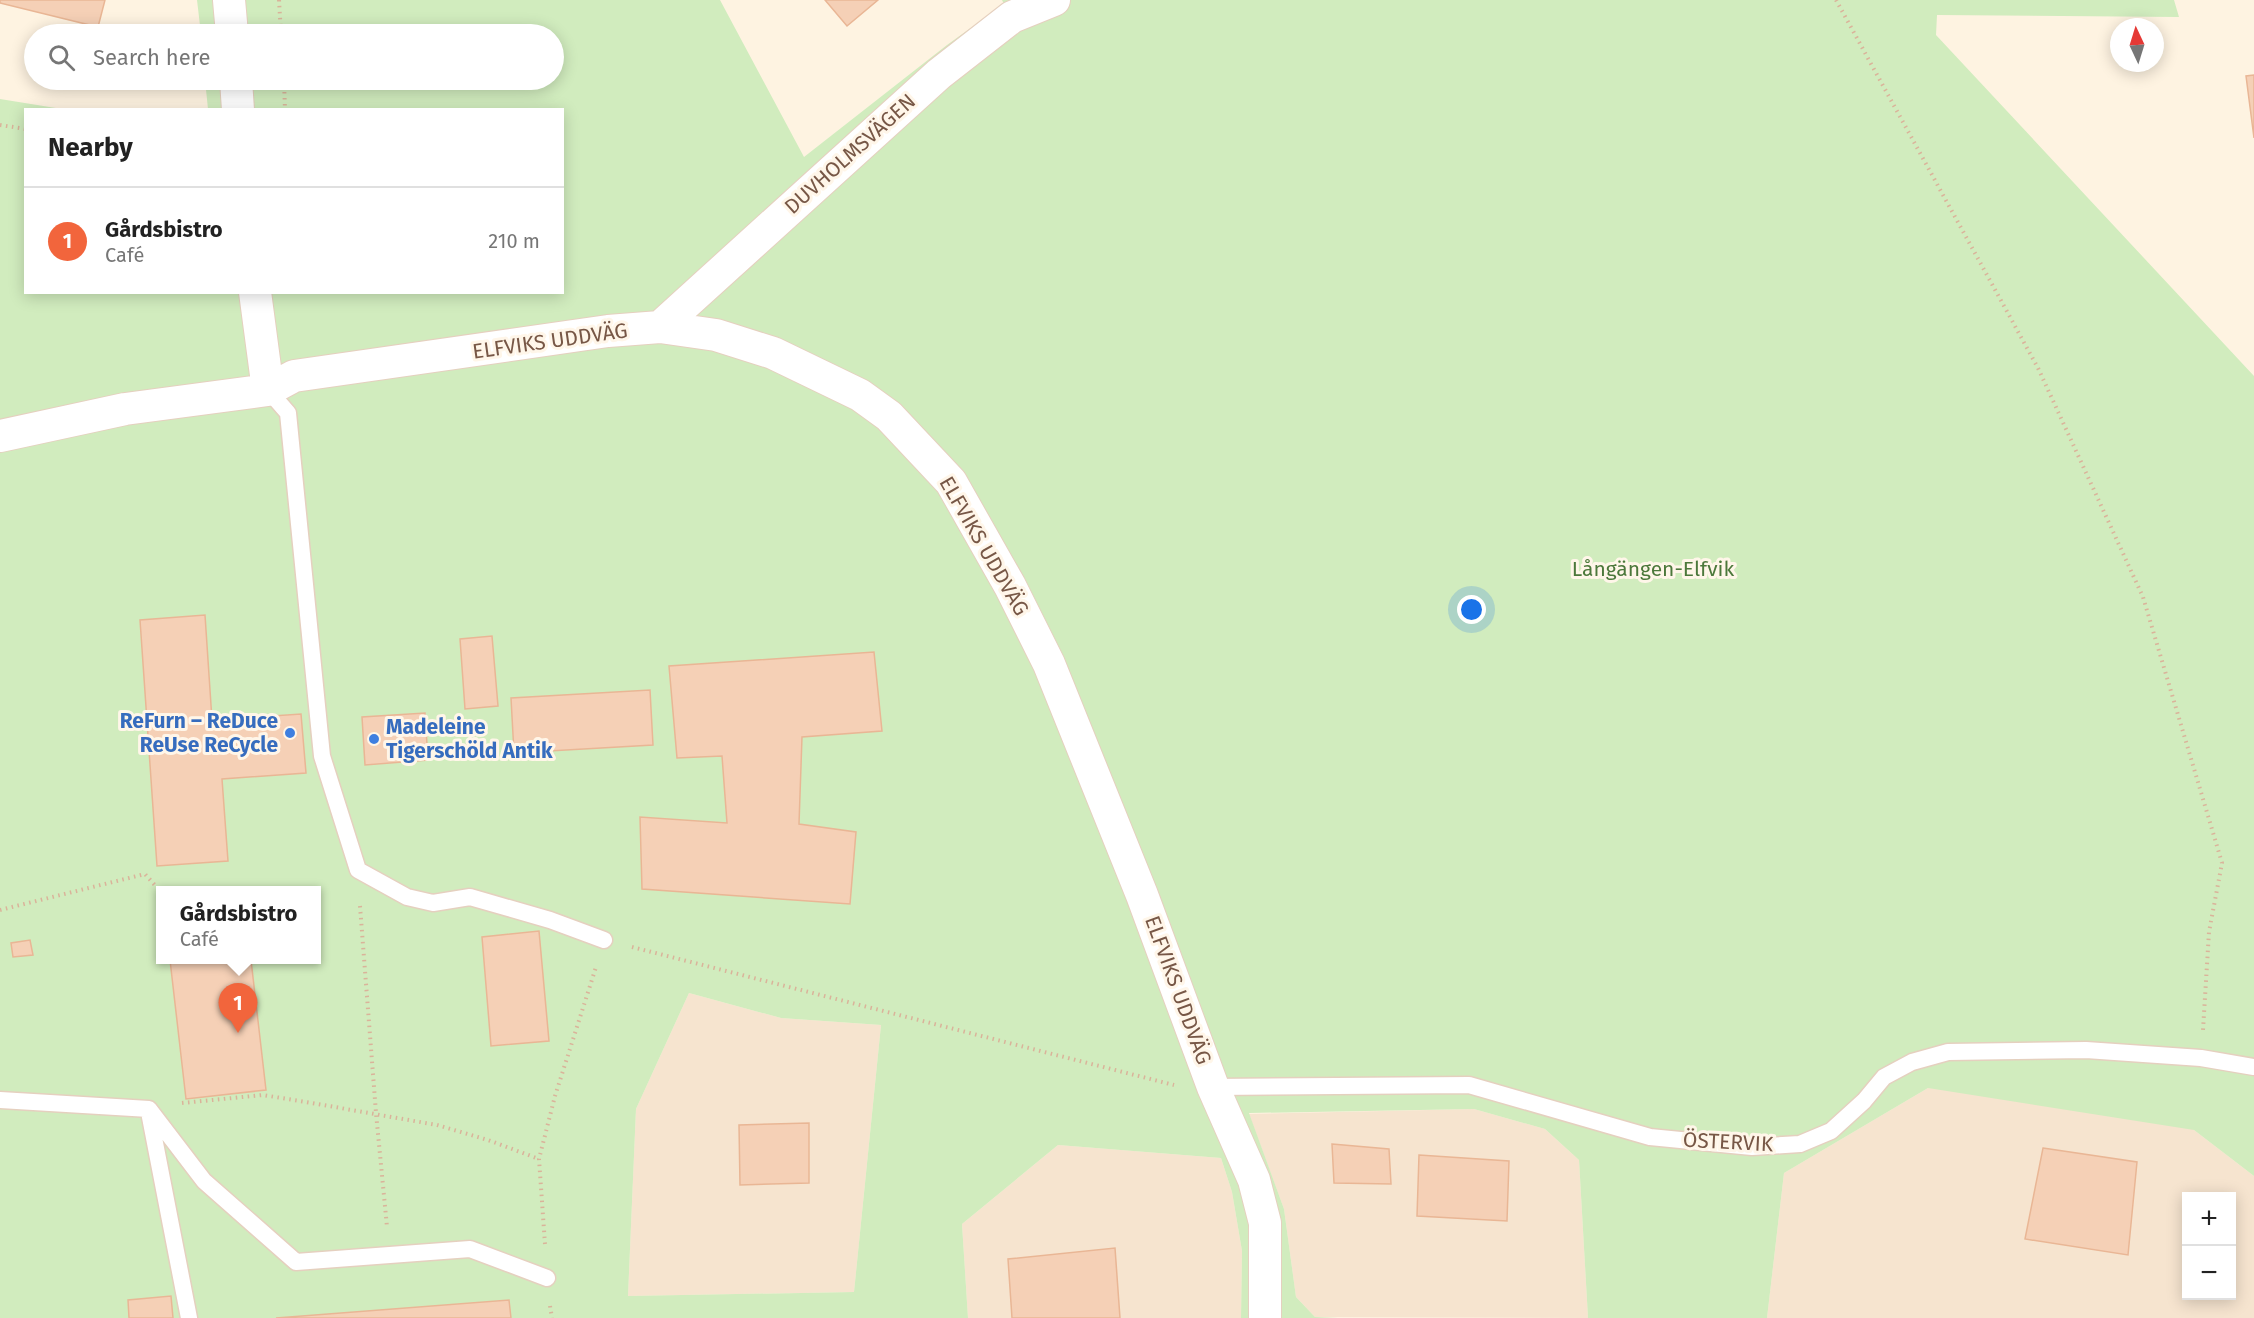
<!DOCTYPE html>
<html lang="en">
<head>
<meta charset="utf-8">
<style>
  body { margin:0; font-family:"Fira Sans",sans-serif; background:#f6f6f6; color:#222 }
  .controls { position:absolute; right:18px; bottom:18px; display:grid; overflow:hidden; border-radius:0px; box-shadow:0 3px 15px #0003 }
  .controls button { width:54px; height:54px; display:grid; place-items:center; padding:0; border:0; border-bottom:2px solid #e0e0e0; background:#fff; color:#222; font:30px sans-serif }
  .compass { position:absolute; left:2110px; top:18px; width:54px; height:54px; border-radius:50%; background:#fff; box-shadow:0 3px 15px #0003; rotate:356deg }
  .you { position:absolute; left:1472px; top:610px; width:21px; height:21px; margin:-15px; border:4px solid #fff; border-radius:50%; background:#1a73e8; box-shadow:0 0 0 9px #1a73e833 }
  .badge { display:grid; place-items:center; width:39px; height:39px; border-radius:50%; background:#f2653c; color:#fff; font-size:20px; font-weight:700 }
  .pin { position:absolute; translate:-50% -50px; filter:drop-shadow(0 2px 3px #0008) }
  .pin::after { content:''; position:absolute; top:32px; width:21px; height:18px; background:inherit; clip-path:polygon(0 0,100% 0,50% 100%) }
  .popup { position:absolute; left:156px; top:886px; width:165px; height:78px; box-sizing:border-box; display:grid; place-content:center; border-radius:0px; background:#fff; filter:drop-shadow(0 2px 4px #0005); font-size:20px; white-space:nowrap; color:#767676 }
  .popup b { font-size:22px; color:#222 }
  .popup::after { content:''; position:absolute; left:50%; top:100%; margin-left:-12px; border:12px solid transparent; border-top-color:#fff }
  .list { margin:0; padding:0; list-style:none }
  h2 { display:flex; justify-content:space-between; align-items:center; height:78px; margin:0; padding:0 24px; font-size:26px }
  h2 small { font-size:20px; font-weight:400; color:#767676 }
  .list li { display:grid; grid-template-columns:39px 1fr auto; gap:18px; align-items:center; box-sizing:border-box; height:108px; padding:0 24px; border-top:2px solid #e0e0e0 }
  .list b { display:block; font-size:22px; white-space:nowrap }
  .list p { margin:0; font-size:20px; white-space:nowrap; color:#767676 }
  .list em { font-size:20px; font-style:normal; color:#767676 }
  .icon { flex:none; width:33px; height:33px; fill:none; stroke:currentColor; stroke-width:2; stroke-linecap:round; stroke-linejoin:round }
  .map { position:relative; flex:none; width:2254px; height:1318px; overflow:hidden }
  .search { position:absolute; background:#fff; box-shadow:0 3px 15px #0003; left:24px; top:24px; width:540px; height:66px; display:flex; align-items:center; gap:15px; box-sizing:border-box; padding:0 21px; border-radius:33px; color:#767676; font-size:22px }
  .panel { position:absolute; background:#fff; box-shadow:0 3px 15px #0003; left:24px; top:108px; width:540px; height:186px; border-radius:0px }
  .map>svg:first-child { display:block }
  .residential { fill:#f6e4cf; fill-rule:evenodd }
  .green { fill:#d1ecbe; fill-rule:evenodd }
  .building { fill:#f5d0b6; stroke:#e9b695; stroke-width:1.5 }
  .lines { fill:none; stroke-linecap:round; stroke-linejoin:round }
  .service-casing { stroke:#e5d0bf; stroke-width:19 }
  .minor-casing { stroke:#e5d0bf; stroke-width:34 }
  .path { stroke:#dab39a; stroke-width:4; stroke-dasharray:1.5 4.5; stroke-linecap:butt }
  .service { stroke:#fff; stroke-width:16 }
  .minor { stroke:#fff; stroke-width:32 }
  .shop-dot { fill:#3f7fe0; stroke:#fff6e9; stroke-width:2 }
  .labels { text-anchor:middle; stroke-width:6; stroke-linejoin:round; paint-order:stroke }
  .street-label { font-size:21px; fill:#775746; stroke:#fff6e9 }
  .park-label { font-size:21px; fill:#4c783b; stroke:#fff6e9 }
  .shop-label { font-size:21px; font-weight:bold; fill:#366cbe; stroke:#fff6e9; text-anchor:end }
</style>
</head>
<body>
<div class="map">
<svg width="2254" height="1318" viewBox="0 0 2254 1318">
  <rect width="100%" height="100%" fill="#fef3e1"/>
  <path class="residential" d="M689,993L781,1018L881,1025L854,1292L628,1296L636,1109Z
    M1928,1088L2151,1097L2254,1176V1318H1767L1784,1173ZM2186,1196H2232V1296H2186Z
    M1474,1109L1545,1129L1579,1160L1588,1318L1315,1317L1296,1297L1284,1209L1249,1114Z
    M1058,1145L1221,1158L1232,1192L1242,1251L1241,1318H968L962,1224Z"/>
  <path class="green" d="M197,0H720L804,157L947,45L1004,4L1002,0H2174L2179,17L1937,15L1936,35L2254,376V1176L2194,1130L1928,1088L1784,1173L1767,1318H1588L1579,1160L1545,1129L1474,1109L1249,1113L1284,1209L1296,1297L1315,1317L1338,1318H1241L1242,1251L1232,1192L1221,1158L1058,1145L962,1224L968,1318H0V99L62,109L26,110V292H562V110L208,109L205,80H554V34H201ZM160,890H316V960H160ZM689,993L781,1018L881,1025L854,1292L628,1296L636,1109Z"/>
  <path class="building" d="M0,0H105L98,27L0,3Z
    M825,0H878L847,26Z
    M2254,75V138L2246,76Z
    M205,615L212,720L301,714L306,773L222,779L228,861L157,866L140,620Z
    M492,636L498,706L465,709L460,639Z
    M874,652L882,731L802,737L799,824L856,832L850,904L642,889L640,817L727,823L722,756L677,758L669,666Z
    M650,690L653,745L514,753L511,698Z
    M425,713L428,760L365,765L362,717Z
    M539,931L549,1041L491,1046L482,937Z
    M30,940L33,955L13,957L11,943Z
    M170,960H251L266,1090L186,1099Z
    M809,1123V1183L740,1185L739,1125Z
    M1332,1144L1389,1149L1391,1184L1334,1183Z
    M2043,1148L2137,1162L2128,1255L2025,1239Z
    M1419,1155L1509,1161L1507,1221L1417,1216Z
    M1115,1248L1120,1318H1012L1008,1259Z
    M171,1296L173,1318H129L128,1300Z
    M509,1300L511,1318H276Z"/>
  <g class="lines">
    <defs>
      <path id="service" d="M268,390L288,413L322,756L358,870L407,897L433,903L470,897L550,920L604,940
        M1213,1087L1469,1085L1650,1137L1752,1147L1800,1144L1831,1131L1864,1101L1884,1077L1912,1062L1948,1052L2086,1050L2201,1058L2254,1067
        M0,1100L149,1109L204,1181L296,1262L470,1249L547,1278
        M149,1112L189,1318"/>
      <path id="minor" d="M229,0L232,34
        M236,80L238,110
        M255,292L268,390
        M660,327L939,74L1012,17L1054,0
        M0,436L125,409L268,390L294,376L608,331L660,327L716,335L773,353L860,395L889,416L951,482L1010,586L1049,664L1142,895L1213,1087L1254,1180L1265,1223V1318"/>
    </defs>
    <use href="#service" class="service-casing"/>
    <use href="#minor" class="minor-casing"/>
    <path class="path" d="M279,0L281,34
      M1836,0L2038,368L2143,597L2222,863L2209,932L2203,1030
      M284,80L285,110
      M0,125L26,129
      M360,906L376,1113L387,1227
      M0,910L145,874L160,891
      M632,947L1174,1085
      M182,1103L263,1095L312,1103L437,1125L488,1140L539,1159
      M545,1244L539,1159L555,1096L596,967
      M550,1306L552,1318"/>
    <use href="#service" class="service"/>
    <use href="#minor" class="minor"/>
  </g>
  <g class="shop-dot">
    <circle cx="290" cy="733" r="6"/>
    <circle cx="374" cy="739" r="6"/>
  </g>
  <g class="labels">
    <g class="street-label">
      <text transform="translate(850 154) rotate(-42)" y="7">DUVHOLMSVÄGEN</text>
      <text transform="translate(550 341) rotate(-8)" y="7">ELFVIKS UDDVÄG</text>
      <text transform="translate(984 546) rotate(60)" y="7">ELFVIKS UDDVÄG</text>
      <text transform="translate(1178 990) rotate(70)" y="7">ELFVIKS UDDVÄG</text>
      <text transform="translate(1728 1142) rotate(3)" y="7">ÖSTERVIK</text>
    </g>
    <g class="park-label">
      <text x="1653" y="576">Långängen-Elfvik</text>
    </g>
    <g class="shop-label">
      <text x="278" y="728">ReFurn – ReDuce<tspan x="278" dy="24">ReUse ReCycle</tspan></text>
      <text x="386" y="734" text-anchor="start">Madeleine<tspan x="386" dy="24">Tigerschöld Antik</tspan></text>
    </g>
  </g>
</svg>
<div class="controls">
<button>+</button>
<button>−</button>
</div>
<svg class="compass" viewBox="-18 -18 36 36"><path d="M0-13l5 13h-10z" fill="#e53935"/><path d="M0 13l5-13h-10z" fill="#767676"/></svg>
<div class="you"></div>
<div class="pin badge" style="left:238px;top:1033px">1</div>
<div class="popup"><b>Gårdsbistro</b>Café</div>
<div class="search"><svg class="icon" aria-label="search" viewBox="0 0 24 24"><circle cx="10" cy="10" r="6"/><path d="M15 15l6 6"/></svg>Search here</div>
<section class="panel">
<h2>Nearby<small></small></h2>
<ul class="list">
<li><span class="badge">1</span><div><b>Gårdsbistro</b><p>Café</p></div><em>210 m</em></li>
</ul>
</section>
</div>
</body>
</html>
